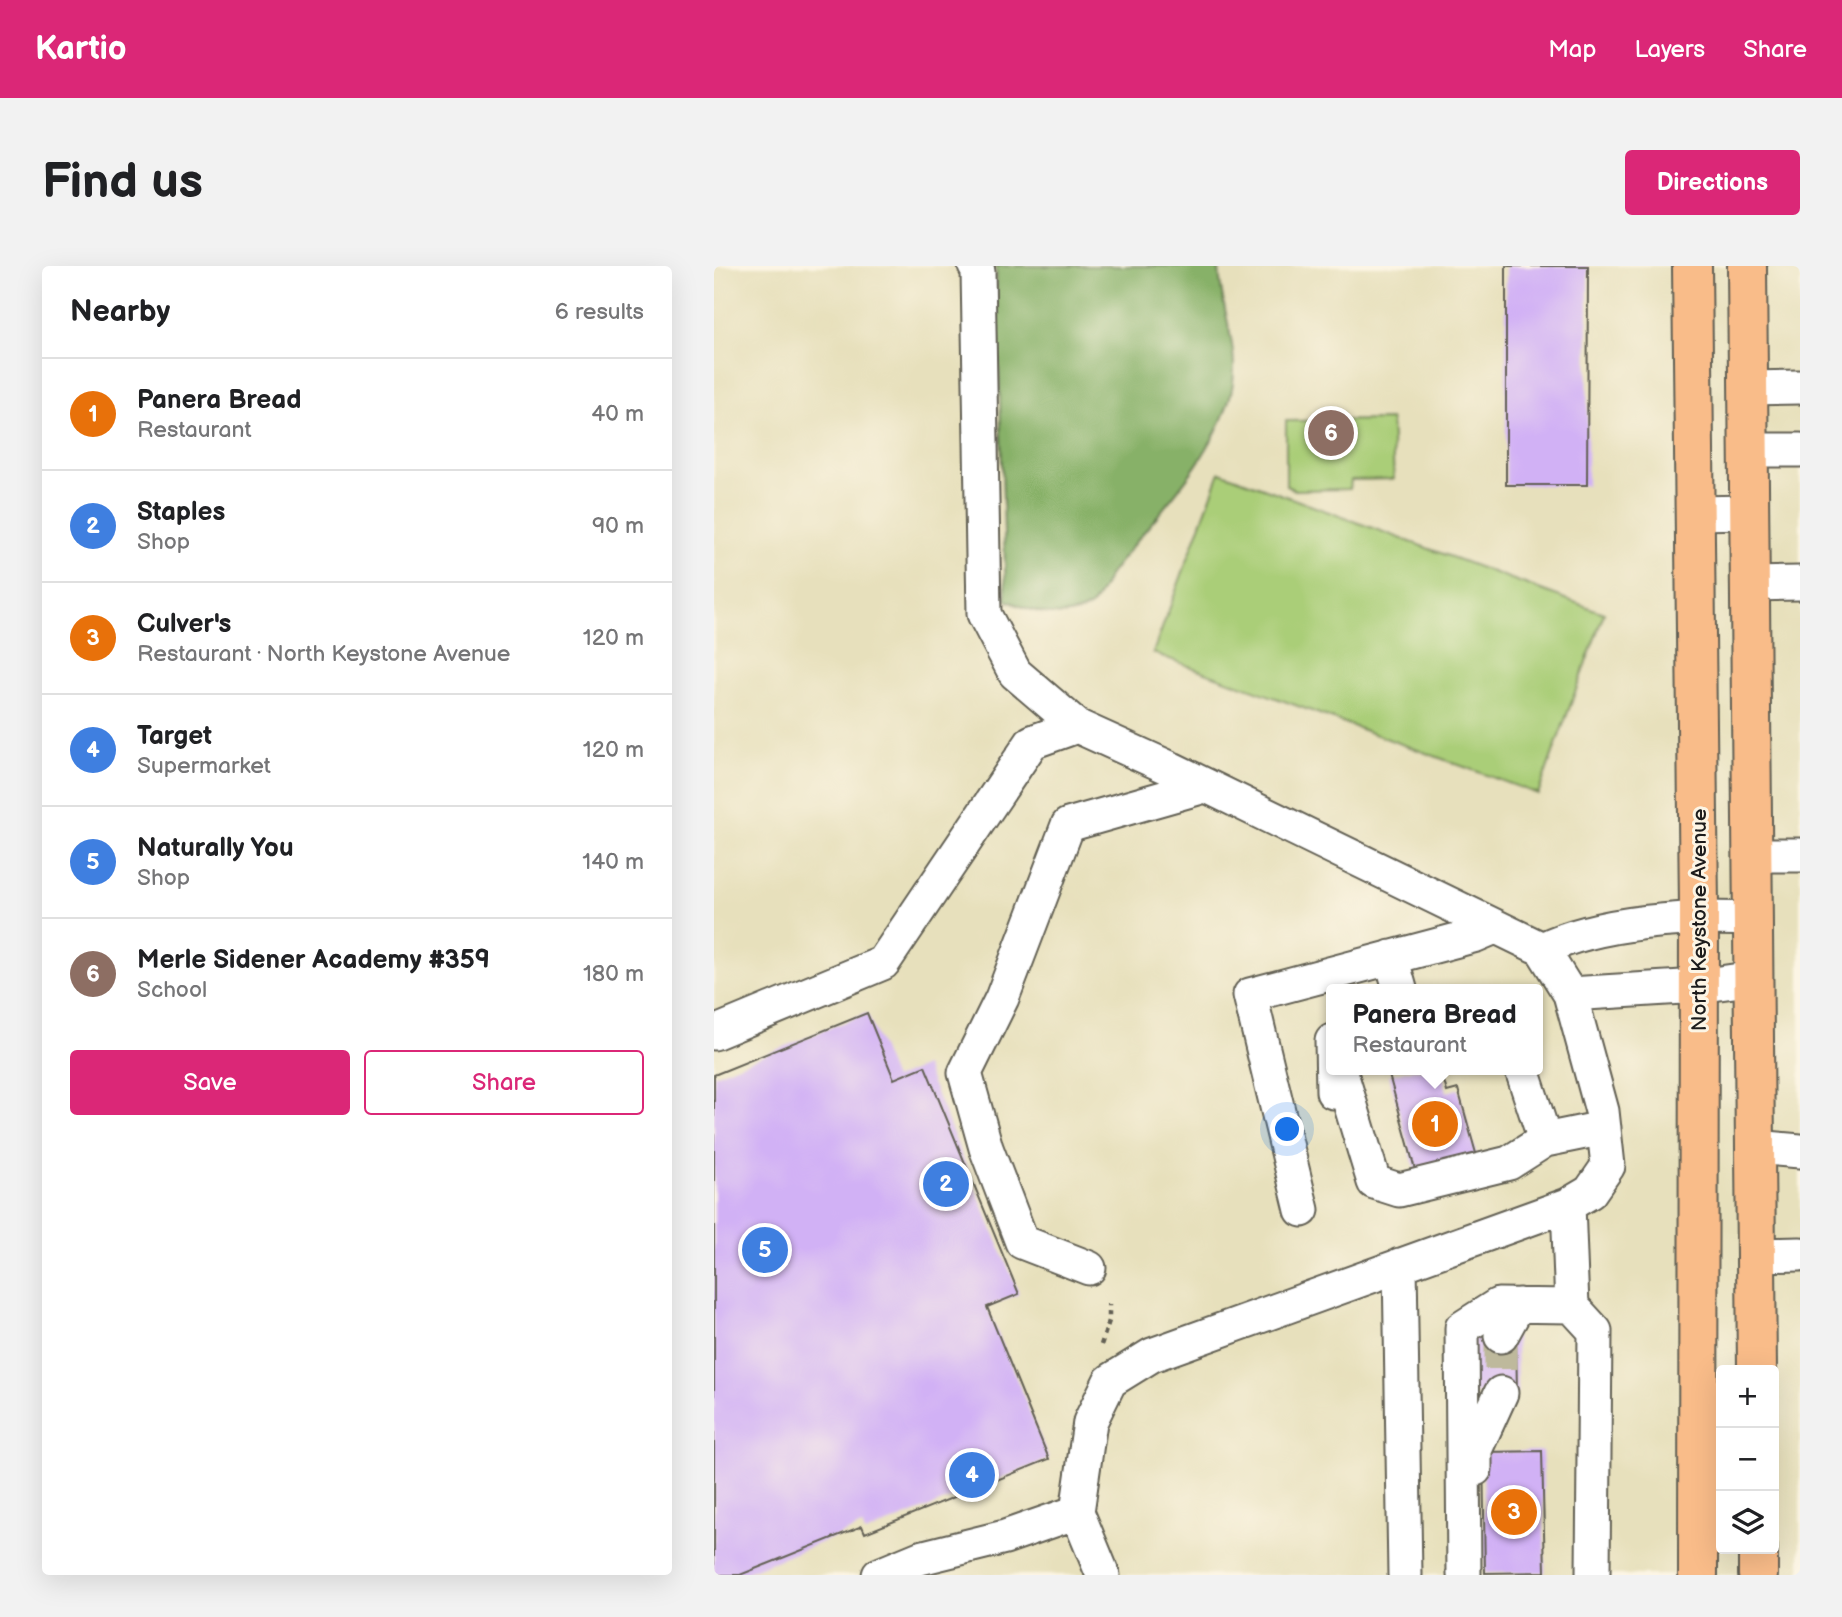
<!DOCTYPE html>
<html lang="en">
<head>
<meta charset="utf-8">
<style>
  body { margin:0; font-family:"Balsamiq Sans",sans-serif; background:#f2f2f2; color:#202124 }
  .controls { position:absolute; right:21px; bottom:21px; display:grid; overflow:hidden; border-radius:7px; box-shadow:0 7px 28px #0002 }
  .controls button { width:63px; height:63px; display:grid; place-items:center; padding:0; border:0; border-bottom:2px solid #e0e0e0; background:#fff; color:#202124; font:35px sans-serif }
  .you { position:absolute; left:574px; top:864px; width:24px; height:24px; margin:-18px; border:5px solid #fff; border-radius:50%; background:#1a73e8; box-shadow:0 0 0 10px #1a73e833 }
  .badge { display:grid; place-items:center; width:46px; height:46px; border-radius:50%; background:#db2777; color:#fff; font-size:23px; font-weight:700 }
  .pin { position:absolute; translate:-50% -50%; border:4px solid #fff; box-shadow:0 2px 7px #0006 }
  .popup { position:absolute; left:612px; top:718px; width:217px; height:91px; box-sizing:border-box; display:grid; place-content:center; border-radius:7px; background:#fff; filter:drop-shadow(0 2px 5px #0005); font-size:23px; white-space:nowrap; color:#757577 }
  .popup b { font-size:26px; color:#202124 }
  .popup::after { content:''; position:absolute; left:50%; top:100%; margin-left:-14px; border:14px solid transparent; border-top-color:#fff }
  .list { margin:0; padding:0; list-style:none }
  h2 { display:flex; justify-content:space-between; align-items:center; height:91px; margin:0; padding:0 28px; font-size:30px }
  h2 small { font-size:23px; font-weight:400; color:#757577 }
  .list li { display:grid; grid-template-columns:46px 1fr auto; gap:21px; align-items:center; box-sizing:border-box; height:112px; padding:0 28px; border-top:2px solid #e0e0e0 }
  .list b { display:block; font-size:26px; white-space:nowrap }
  .list p { margin:0; font-size:23px; white-space:nowrap; color:#757577 }
  .list em { font-size:23px; font-style:normal; color:#757577 }
  .actions { display:flex; gap:14px; padding:21px 28px }
  .actions a { flex:1; padding:16px 0; border:2px solid #db2777; border-radius:7px; text-align:center; font-size:24px; color:#db2777 }
  .actions .main { background:#db2777; color:#fff }
  .icon { flex:none; width:38px; height:38px; fill:none; stroke:currentColor; stroke-width:2; stroke-linecap:round; stroke-linejoin:round }
  .map { position:relative; flex:none; width:1086px; height:1309px; overflow:hidden; border-radius:7px }
  header { display:flex; align-items:center; gap:42px; box-sizing:border-box; height:98px; padding:0 35px; background:#db2777; color:#fff }
  header strong { font-size:33px }
  nav { display:flex; gap:38px; margin-inline-start:auto; font-size:24px }
  .intro { display:flex; align-items:center; justify-content:space-between; box-sizing:border-box; height:168px; padding:0 42px }
  h1 { margin:0; font-size:49px }
  .button { padding:18px 32px; border-radius:7px; background:#db2777; color:#fff; font-size:24px; font-weight:700 }
  main { display:flex; gap:42px; padding:0 42px }
  aside { flex:1; background:#fff; border-radius:7px; box-shadow:0 7px 28px #0002 }
  .map>svg:first-child { display:block }
  .green { fill:#aace78; stroke:#63754a; stroke-width:2 }
  .forest { fill:#87b168; stroke:#526642; stroke-width:2 }
  .building { fill:#d1b1f5 }
  .lines { fill:none; stroke-linecap:round; stroke-linejoin:round }
  .minor-tunnel { stroke:#beb99c; stroke-width:33; stroke-dasharray:33 17; stroke-linecap:butt }
  .minor-casing { stroke:#636154; stroke-width:37 }
  .major-casing { stroke:#636154; stroke-width:42 }
  .path { stroke:#636154; stroke-width:4.5; stroke-dasharray:5 5; stroke-linecap:butt }
  .minor { stroke:#fff; stroke-width:33 }
  .major { stroke:#f9bc89; stroke-width:38 }
  .labels { text-anchor:middle; stroke-width:6; stroke-linejoin:round; paint-order:stroke }
  .street-label { font-size:21px; fill:#1c1c1c; stroke:#fcf5e5 }
</style>
</head>
<body>
<header>
<strong>Kartio</strong>
<nav><a>Map</a><a>Layers</a><a>Share</a></nav>
</header>
<div class="intro"><h1>Find us</h1><a class="button">Directions</a></div>
<main>
<aside>
<h2>Nearby<small>6 results</small></h2>
<ul class="list">
<li><span class="badge" style="background:#e8710a">1</span><div><b>Panera Bread</b><p>Restaurant</p></div><em>40 m</em></li>
<li><span class="badge" style="background:#3f7fe0">2</span><div><b>Staples</b><p>Shop</p></div><em>90 m</em></li>
<li><span class="badge" style="background:#e8710a">3</span><div><b>Culver's</b><p>Restaurant · North Keystone Avenue</p></div><em>120 m</em></li>
<li><span class="badge" style="background:#3f7fe0">4</span><div><b>Target</b><p>Supermarket</p></div><em>120 m</em></li>
<li><span class="badge" style="background:#3f7fe0">5</span><div><b>Naturally You</b><p>Shop</p></div><em>140 m</em></li>
<li><span class="badge" style="background:#8d6e63">6</span><div><b>Merle Sidener Academy #359</b><p>School</p></div><em>180 m</em></li>
</ul>
<div class="actions"><a class="main">Save</a><a>Share</a></div>
</aside>
<div class="map">
<svg width="1086" height="1309" viewBox="0 0 1086 1309">
  <rect width="100%" height="100%" fill="#fcf5e5"/>
  <filter id="ink" filterUnits="userSpaceOnUse"><feTurbulence type="fractalNoise" baseFrequency=".0143" numOctaves="2"/><feDisplacementMap in="SourceGraphic" scale="14" xChannelSelector="R" yChannelSelector="G"/><feConvolveMatrix kernelMatrix="1 2 1 2 8 2 1 2 1" color-interpolation-filters="sRGB"/></filter>
  <filter id="wash" filterUnits="userSpaceOnUse"><feTurbulence type="fractalNoise" baseFrequency=".00686" numOctaves="4" result="noise"/><feDisplacementMap in="SourceGraphic" scale="28" xChannelSelector="R" yChannelSelector="G"/><feGaussianBlur stdDeviation="1.57" result="paint"/><feColorMatrix in="noise" values="0 0 0 0 0 0 0 0 0 0 0 0 0 0 0 0 0 1.4 0 .05"/><feComposite in="paint" operator="in"/></filter>
  <g filter="url(#wash)">
    <rect width="100%" height="100%" fill="#e7e0bc"/>
    <path class="green" d="M677,154L680,213L637,214L636,223L581,224L572,220V155Z
      M506,206L890,347L824,528L439,387Z"/>
    <path class="forest" d="M282,0H505C506,45 529,86 516,131C496,199 438,252 397,307C390,317 384,336 374,342C347,356 317,345 292,334Z"/>
    <g id="blocks">
      <path class="building" d="M792,0H874L873,219H792Z
        M153,747L180,813L211,800L305,1028L273,1041L335,1193L151,1267L148,1260L26,1309H0V809Z
        M696,804H727L733,826L744,823L763,891L702,907L675,809Z
        M802,1070L803,1127H755V1071Z
        M828,1185L831,1306L771,1307L769,1186Z"/>
    </g>
  </g>
  <g filter="url(#ink)">
    <use href="#blocks" fill-opacity="0" stroke="#636154" stroke-width="2"/>
    <g class="lines">
      <path class="minor-tunnel" d="M787,1070V1127"/>
      <defs>
        <path id="minor" d="M261,0L264,5L270,348L301,407L363,460L458,503L828,683L856,728L888,845L894,900L876,926L854,939L438,1089L396,1115L376,1156L363,1246L389,1309
          M1035,122L1086,121
          M1036,184H1086
          M981,247L1036,246
          M1037,318L1086,317
          M1039,589H1086
          M828,683C886,655 975,650 1039,653
          M677,691L686,723
          M856,728L985,720L1040,712
          M0,767L169,697L318,476L363,460
          M618,775L619,826
          M626,804L660,916L685,924L795,897L831,874L890,862
          M808,804L831,874
          M1041,881L1086,885
          M854,939L858,1040L881,1065L879,1309
          M588,944L536,729L762,669L781,661
          M1042,989L1086,988
          M686,999L691,1309
          M375,1002L308,976L272,882L251,807L288,732L354,559L491,520
          M787,1070L804,1039
          M761,1203V1184L787,1127
          M165,1309L206,1292L291,1271L363,1246
          M750,1309L748,1062L784,1039L858,1040"/>
        <path id="major" d="M978,0L985,642L984,1309
          M1033,0L1043,1104
          M1044,1283V1309"/>
      </defs>
      <use href="#minor" class="minor-casing"/>
      <use href="#major" class="major-casing"/>
      <path class="path" d="M387,1079L395,1055V1038"/>
      <use href="#minor" class="minor"/>
      <use href="#major" class="major"/>
    </g>
  </g>
  <g class="labels">
    <g class="street-label">
      <text transform="translate(985 654) rotate(-90)" y="7">North Keystone Avenue</text>
    </g>
  </g>
</svg>
<div class="controls">
<button>+</button>
<button>−</button>
<button><svg class="icon" aria-label="layers" viewBox="0 0 24 24"><path d="M12 4l9 5-9 5-9-5zM3 14l9 5 9-5"/></svg></button>
</div>
<div class="you"></div>
<div class="pin badge" style="left:721px;top:858px;background:#e8710a">1</div>
<div class="popup"><b>Panera Bread</b>Restaurant</div>
<div class="pin badge" style="left:232px;top:918px;background:#3f7fe0">2</div>
<div class="pin badge" style="left:800px;top:1246px;background:#e8710a">3</div>
<div class="pin badge" style="left:258px;top:1209px;background:#3f7fe0">4</div>
<div class="pin badge" style="left:51px;top:984px;background:#3f7fe0">5</div>
<div class="pin badge" style="left:617px;top:167px;background:#8d6e63">6</div>
</div>
</main>
</body>
</html>
